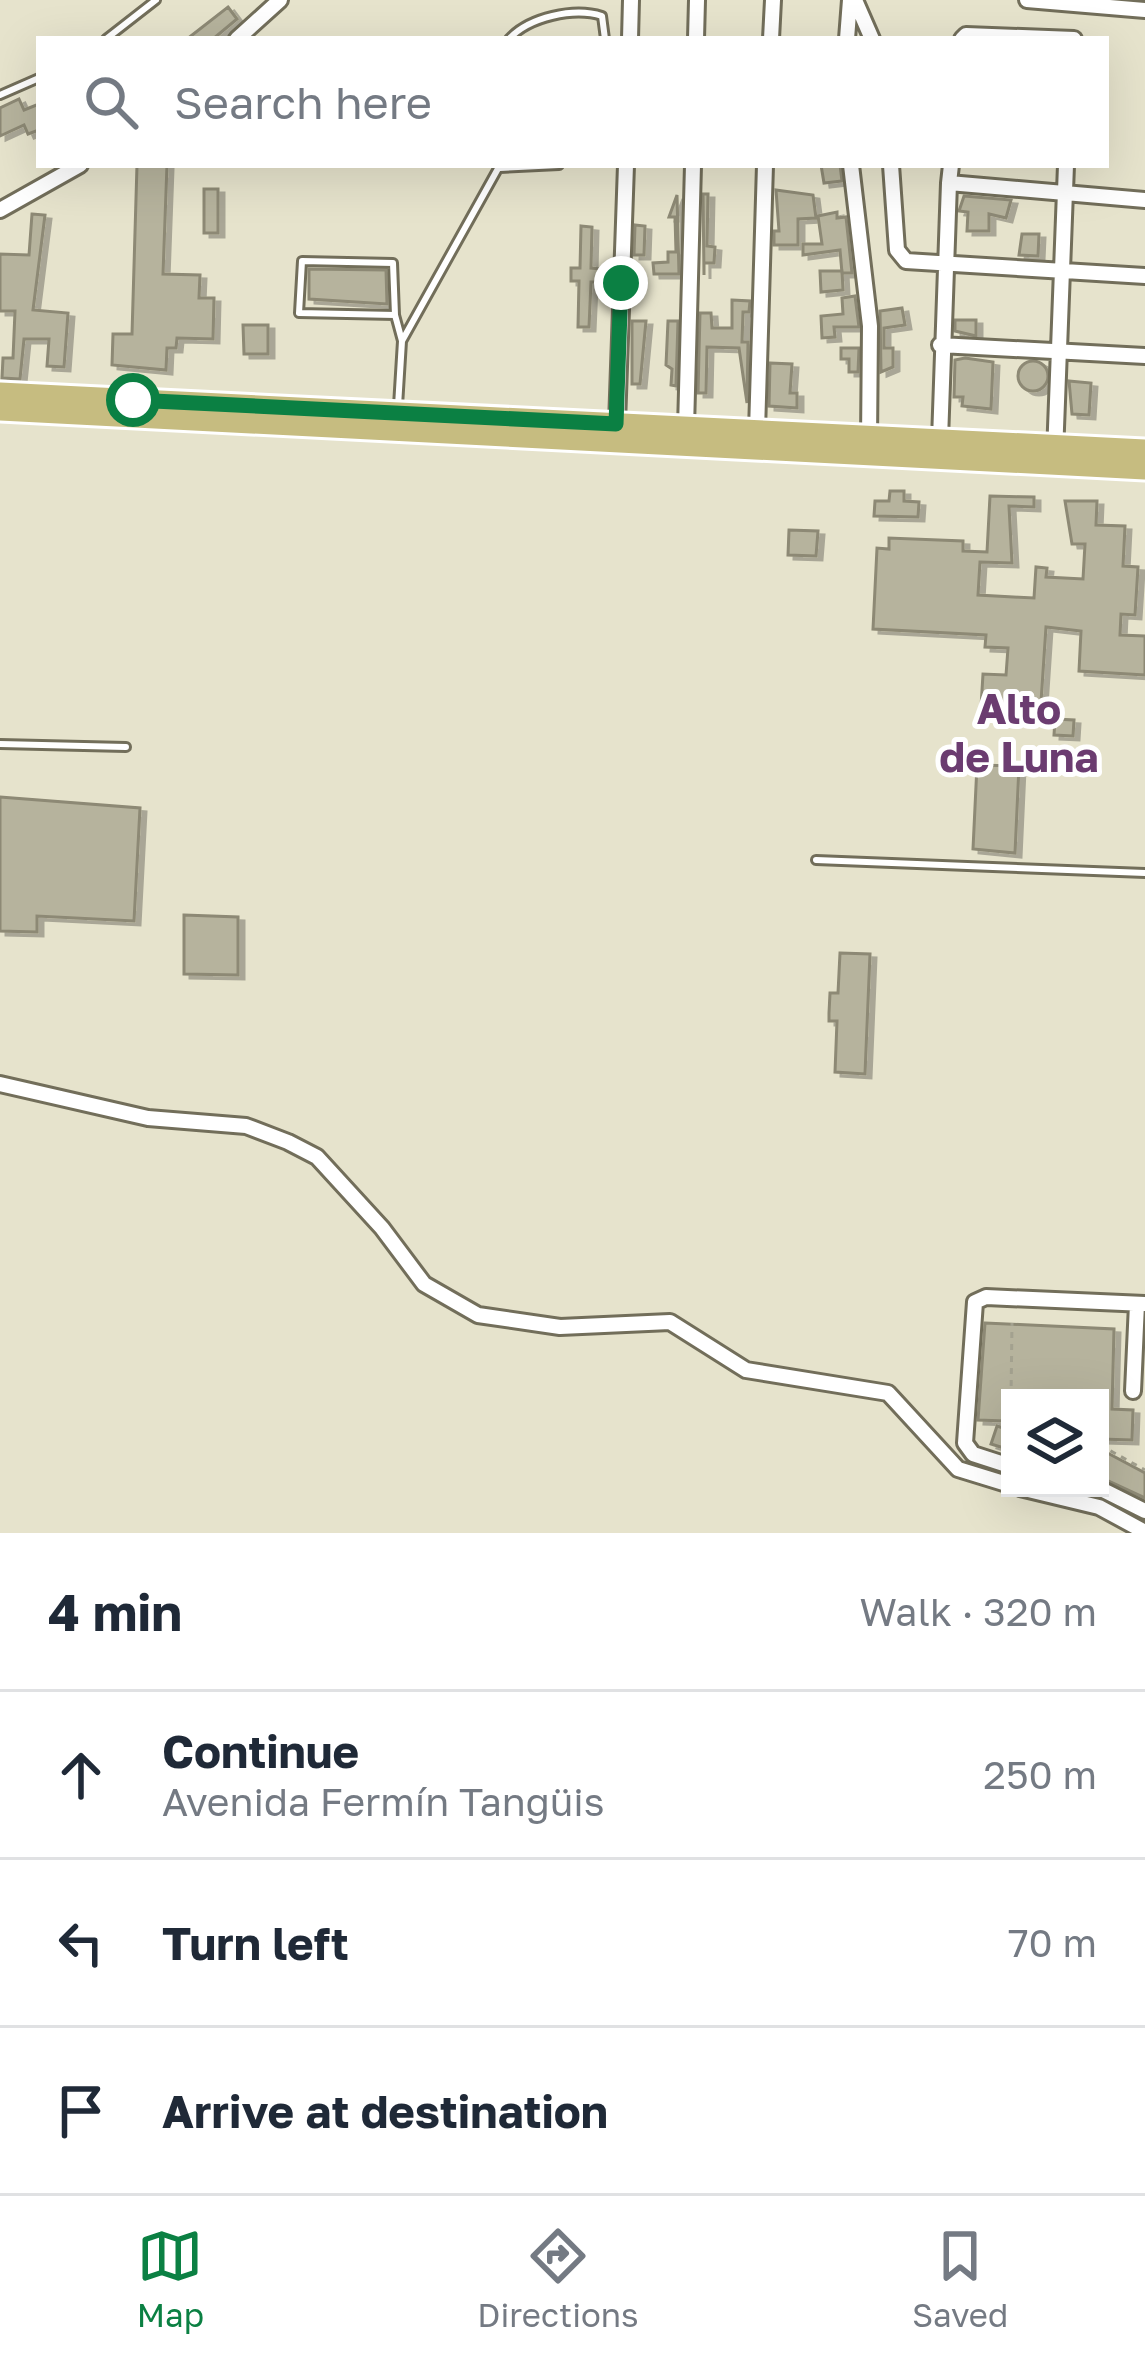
<!DOCTYPE html>
<html lang="en">
<head>
<meta charset="utf-8">
<style>
  body { margin:0; font-family:"Golos Text",sans-serif; background:#f6f6f7; color:#1f2937 }
  .controls { position:absolute; right:36px; bottom:36px; display:grid; overflow:hidden; border-radius:0px; box-shadow:0 12px 48px #0002 }
  .controls button { width:108px; height:108px; display:grid; place-items:center; padding:0; border:0; border-bottom:3px solid #e0e1e3; background:#fff; color:#1f2937; font:60px sans-serif }
  .stop { position:absolute; width:36px; height:36px; margin:-27px; border:9px solid #0b8043; border-radius:50%; background:#fff }
  .stop.end { background:#0b8043; border-color:#fff; box-shadow:0 3px 12px #0008 }
  .list { margin:0; padding:0; list-style:none }
  h2 { display:flex; justify-content:space-between; align-items:center; height:156px; margin:0; padding:0 48px; font-size:51px }
  h2 small { font-size:39px; font-weight:400; color:#747a83 }
  .list li { display:grid; grid-template-columns:78px 1fr auto; gap:36px; align-items:center; box-sizing:border-box; height:168px; padding:0 48px; border-top:3px solid #e0e1e3 }
  .list b { display:block; font-size:45px; white-space:nowrap }
  .list p { margin:0; font-size:39px; white-space:nowrap; color:#747a83 }
  .list em { font-size:39px; font-style:normal; color:#747a83 }
  .icon { flex:none; width:66px; height:66px; fill:none; stroke:currentColor; stroke-width:2; stroke-linecap:round; stroke-linejoin:round }
  .map { position:relative; flex:none; width:1145px; height:1533px; overflow:hidden }
  .search { position:absolute; background:#fff; box-shadow:0 12px 48px #0002; left:36px; right:36px; top:36px; height:132px; display:flex; align-items:center; gap:30px; box-sizing:border-box; padding:0 42px; border-radius:0px; color:#747a83; font-size:45px }
  .sheet { height:660px; background:#fff }
  nav { display:flex; justify-content:space-around; align-items:center; box-sizing:border-box; height:168px; border-top:3px solid #e0e1e3; background:#fff; font-size:33px; color:#747a83 }
  nav a { display:grid; justify-items:center; gap:6px }
  nav .on { color:#0b8043 }
  .map>svg:first-child { display:block }
  .building { fill:#b6b39d; stroke:#8d8974; stroke-width:3; filter:url(#shadow) }
  .lines { fill:none; stroke-linecap:round; stroke-linejoin:round }
  .lane-casing { stroke:#726e5a; stroke-width:12 }
  .street-casing { stroke:#726e5a; stroke-width:20 }
  .primary-casing { stroke:#fff; stroke-width:27 }
  .path { stroke:#a3a18f; stroke-width:3; stroke-dasharray:6 6; stroke-linecap:butt }
  .lane { stroke:#fff; stroke-width:6 }
  .street { stroke:#fff; stroke-width:14 }
  .primary { stroke:#c6bc80; stroke-width:21 }
  .route { stroke:#0b8043; stroke-width:15 }
  .labels { text-anchor:middle; stroke-width:10; stroke-linejoin:round; paint-order:stroke }
  .neighbourhood-label { font-size:42px; font-weight:bold; fill:#6b3c70; stroke:#fff }
</style>
</head>
<body>
<div class="map">
<svg width="1145" height="1533" viewBox="0 0 1145 1533">
  <defs>
    <filter id="shadow"><feDropShadow dx="6" dy="4" stdDeviation="0" flood-color="#0004"/></filter>
  </defs>
  <rect width="100%" height="100%" fill="#e6e3cc"/>
  <path class="building" d="M228,7L237,19L213,39H187Z
    M19,99L24,110L39,104V130L28,134L24,125L0,136V108Z
    M137,165H167L163,274L200,275L199,298H214L213,339L177,338L176,348H167L166,370L112,365L113,334H132Z
    M821,165H840L842,181L824,183Z
    M204,189H218V233H204Z
    M776,190L813,195L816,218L798,219V245H774V231H779Z
    M703,194H708L707,246L715,247L714,263H704V275Z
    M677,195L679,274H654L653,263L668,262V252H676L675,217H669Z
    M964,196L1011,200L1006,218L989,214V231H967L968,212L959,211Z
    M837,212V218L846,217L852,273H842L840,250L803,255V244H822L818,216Z
    M32,214L45,215L33,310L68,313L64,367L47,366L49,339H24L20,379L2,378L3,358H13L15,311H0V254L29,255Z
    M635,225L645,226L644,255H634Z
    M581,226L592,227L591,268L603,269L602,282H591L589,327H578L579,281H571V268H580Z
    M1022,234H1039L1038,256L1019,255Z
    M309,269L386,270L387,304L309,299Z
    M820,271H842L843,290L821,292Z
    M855,296L859,327H834L835,337L822,338L821,316L843,314L842,298Z
    M732,300L750,301L749,312H743L742,342H748L747,403L739,348L707,347L706,393H698L700,313H711L712,328H732Z
    M902,308L905,325L884,328V348H893V367L881,372L880,311Z
    M955,320H976V336L955,331Z
    M632,321H646L640,384H632Z
    M668,321H678L676,386L671,385L672,369L666,365Z
    M243,325H268V354H244Z
    M841,348H859L858,372H849V359H841Z
    M965,358L993,362L991,409L962,406L963,397H954L955,360Z
    M1018 376a15 15 0 1 1 30 0a15 15 0 1 1-30 0Z
    M770,363L792,364L790,393H797V408L769,406Z
    M1069,381L1091,383L1089,415L1072,414Z
    M890,491H904V501L919,502L918,517L874,516L875,501H889Z
    M990,496L1034,497V507L1009,506L1012,563L980,562L978,595L1034,598L1036,567L1047,568L1046,577L1083,579L1085,544H1072L1065,501H1097L1096,525L1125,526L1123,566L1138,567L1135,615L1121,614L1120,635L1145,636V675L1079,671L1081,631L1046,627L1040,717L1005,716V709L981,707L983,674L1006,675L1008,648L985,647L986,635L873,629L877,548L889,549V538L963,541V551L987,552Z
    M789,530L818,531L816,556L788,555Z
    M1055,719L1074,720L1073,736L1054,735Z
    M977,765L1019,766L1015,853L973,849Z
    M0,797L140,808L134,921L37,916V932L0,931Z
    M184,915L238,917V975L184,974Z
    M840,953L870,954L865,1074L835,1072L837,1021H829V1013L830,993H838Z
    M985,1323L1114,1329L1112,1409L1133,1410L1132,1440L1100,1439V1396L1006,1393L1005,1421L978,1420Z
    M997,1426L1010,1430V1450L991,1444Z
    M1100,1449L1145,1473V1498L1100,1477Z"/>
  <g class="lines">
    <defs>
      <path id="lane" d="M106,39L156,0
        M509,39C529,17 574,7 602,16L605,39
        M0,95L39,78
        M500,168L559,165
        M395,315L393,263L302,261L299,313L395,315L402,341
        M398,406L402,341L500,165
        M0,744L126,747
        M816,860L1145,873"/>
      <path id="street" d="M855,0L872,39
        M1027,0L1145,10
        M237,39L280,0
        M630,39L631,0
        M696,39L697,0
        M771,39L773,0
        M847,39L850,0
        M962,39L966,35L1074,39
        M851,165L870,326L869,441
        M891,165L897,250L906,261L1145,276
        M949,183L951,165
        M0,210L80,165
        M940,345L1145,356
        M617,424L626,165
        M686,428L693,165
        M757,431L765,165
        M940,440L949,183L1145,200
        M1055,454L1066,165
        M0,1084L148,1118L246,1126L288,1142L317,1157L382,1228L424,1284L478,1315L560,1327L670,1322L746,1370L888,1393L958,1469L1010,1485
        M1133,1391L1137,1304
        M1010,1466L973,1454L965,1443L975,1302L986,1297L1145,1304
        M1020,1488L1099,1507L1145,1532
        M1099,1488L1145,1511"/>
      <path id="primary" d="M0,393L1145,450
        M0,410L1145,469"/>
    </defs>
    <use href="#lane" class="lane-casing"/>
    <use href="#street" class="street-casing"/>
    <use href="#primary" class="primary-casing"/>
    <path class="path" d="M1011,1398L1012,1323
      M1100,1445L1145,1470"/>
    <use href="#lane" class="lane"/>
    <use href="#street" class="street"/>
    <use href="#primary" class="primary"/>
  </g>
  <g class="lines">
    <path class="route" d="M133,400L616,424L621,283"/>
  </g>
  <g class="labels">
    <g class="neighbourhood-label">
      <text x="1019" y="724">Alto<tspan x="1019" dy="48">de Luna</tspan></text>
    </g>
  </g>
</svg>
<div class="controls">
<button><svg class="icon" aria-label="layers" viewBox="0 0 24 24"><path d="M12 4l9 5-9 5-9-5zM3 14l9 5 9-5"/></svg></button>
</div>
<div class="stop" style="left:133px;top:400px"></div>
<div class="stop end" style="left:621px;top:283px"></div>
<div class="search"><svg class="icon" aria-label="search" viewBox="0 0 24 24"><circle cx="10" cy="10" r="6"/><path d="M15 15l6 6"/></svg>Search here</div>
</div>
<section class="sheet">
<h2>4 min<small>Walk · 320 m</small></h2>
<ul class="list">
<li><svg class="icon" aria-label="ahead" viewBox="0 0 24 24"><path d="M12 20V5M6 11l6-6 6 6"/></svg><div><b>Continue</b><p>Avenida Fermín Tangüis</p></div><em>250 m</em></li>
<li><svg class="icon" aria-label="left" viewBox="0 0 24 24"><path d="M17 20v-9H6M10 6l-5 5 5 5"/></svg><div><b>Turn left</b></div><em>70 m</em></li>
<li><svg class="icon" aria-label="arrive" viewBox="0 0 24 24"><path d="M6 21V4h12l-3 4 3 4H6"/></svg><div><b>Arrive at destination</b></div></li>
</ul>
</section>
<nav>
<a class="on"><svg class="icon" aria-label="map" viewBox="0 0 24 24"><path d="M3 6l6-2 6 2 6-2v14l-6 2-6-2-6 2zM9 4v14M15 6v14"/></svg>Map</a>
<a><svg class="icon" aria-label="directions" viewBox="0 0 24 24"><path d="M12 3l9 9-9 9-9-9zM9 14v-3h6M13 9l2 2-2 2"/></svg>Directions</a>
<a><svg class="icon" aria-label="saved" viewBox="0 0 24 24"><path d="M7 4h10v16l-5-4-5 4z"/></svg>Saved</a>
</nav>
</body>
</html>
